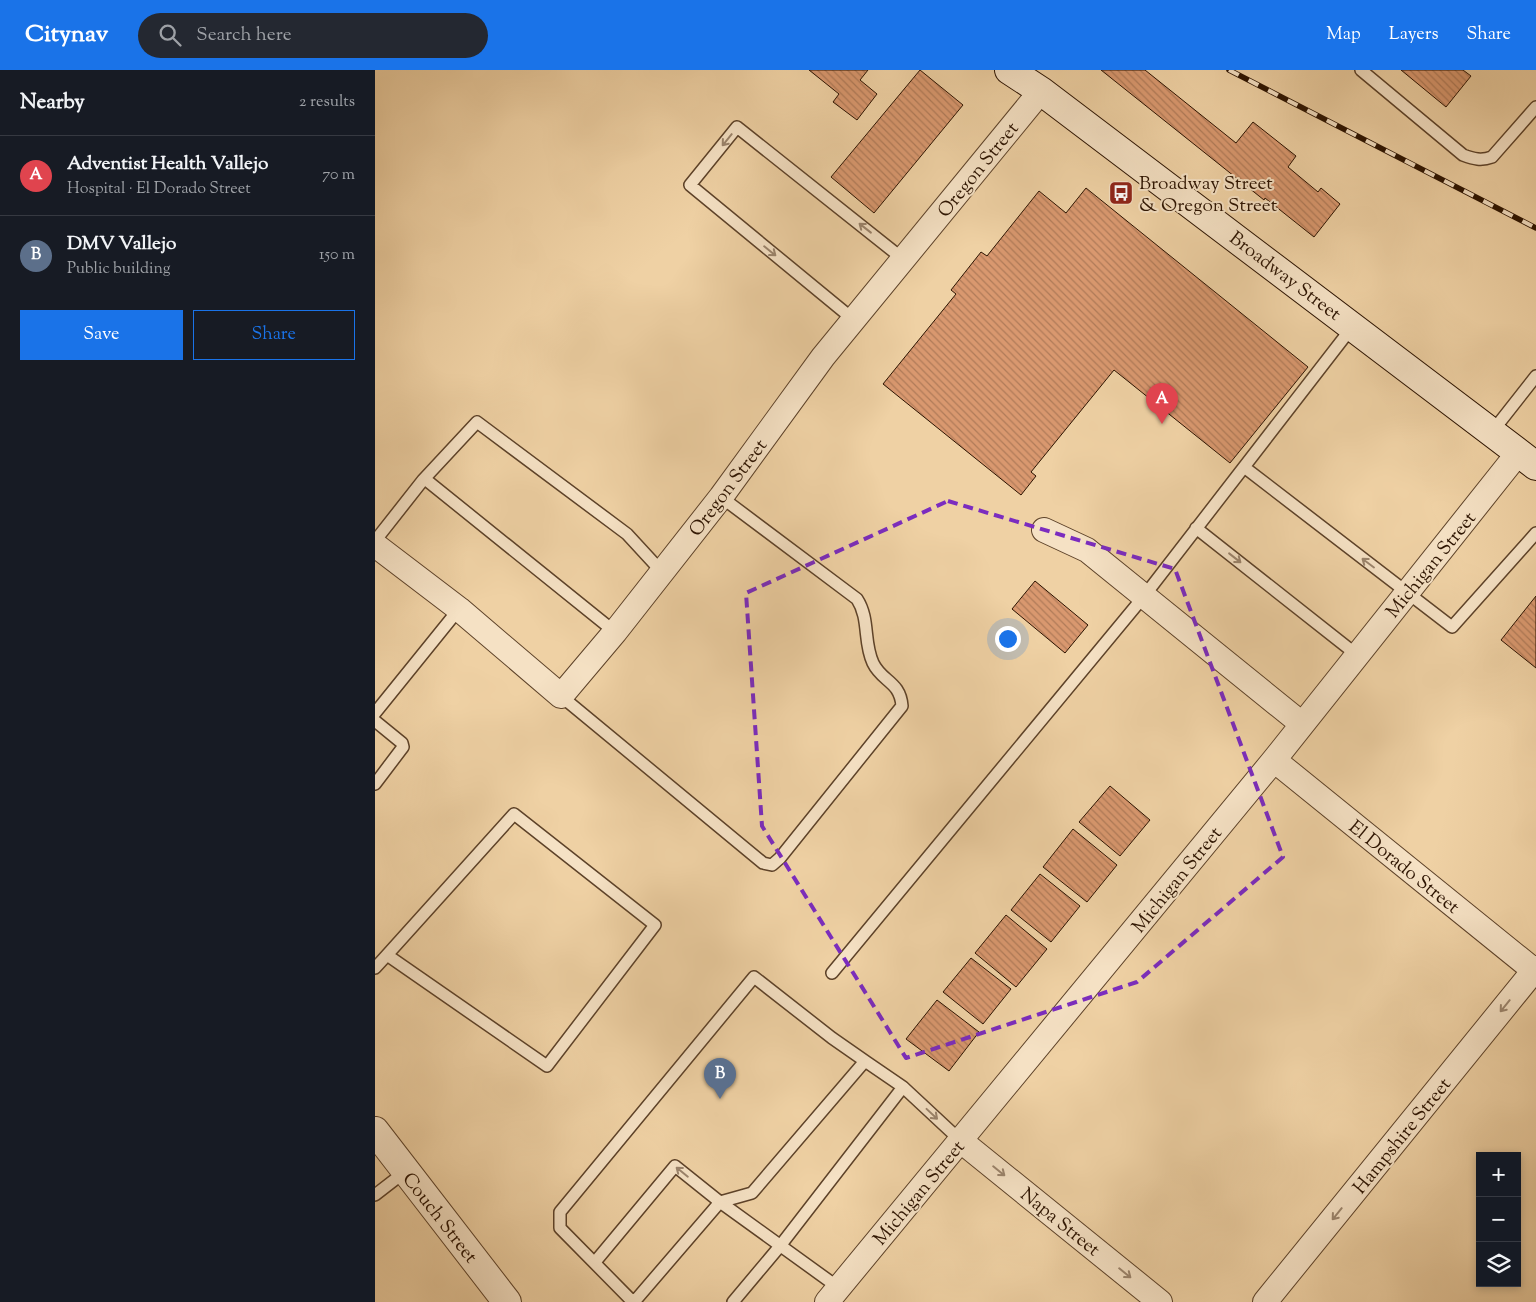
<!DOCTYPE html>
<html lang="en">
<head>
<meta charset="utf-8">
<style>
  body { margin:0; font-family:"Sorts Mill Goudy",serif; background:#242831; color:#f1f3f6 }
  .controls { position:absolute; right:15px; bottom:15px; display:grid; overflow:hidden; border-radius:0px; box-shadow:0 2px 8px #0003 }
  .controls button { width:45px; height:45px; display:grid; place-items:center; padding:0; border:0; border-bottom:1px solid #363941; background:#171b24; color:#f1f3f6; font:25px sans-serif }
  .you { position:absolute; left:632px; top:568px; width:18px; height:18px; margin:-12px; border:4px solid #fff; border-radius:50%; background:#1a73e8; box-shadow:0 0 0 8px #1a73e833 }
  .badge { display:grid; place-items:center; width:32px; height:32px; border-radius:50%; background:#1a73e8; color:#fff; font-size:16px; font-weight:700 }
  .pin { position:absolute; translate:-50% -41px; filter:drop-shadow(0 1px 2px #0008) }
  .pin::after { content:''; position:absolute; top:26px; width:18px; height:15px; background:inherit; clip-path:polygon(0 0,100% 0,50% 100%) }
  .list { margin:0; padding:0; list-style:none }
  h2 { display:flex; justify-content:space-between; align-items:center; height:65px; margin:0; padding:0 20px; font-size:21px }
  h2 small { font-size:16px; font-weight:400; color:#9ea1a6 }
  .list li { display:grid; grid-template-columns:32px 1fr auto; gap:15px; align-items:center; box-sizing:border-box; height:80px; padding:0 20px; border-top:1px solid #363941 }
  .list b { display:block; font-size:19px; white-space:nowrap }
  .list p { margin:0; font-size:16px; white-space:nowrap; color:#9ea1a6 }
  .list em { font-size:16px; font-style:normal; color:#9ea1a6 }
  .actions { display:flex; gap:10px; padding:15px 20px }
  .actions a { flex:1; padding:11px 0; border:1px solid #1a73e8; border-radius:0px; text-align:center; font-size:18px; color:#1a73e8 }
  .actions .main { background:#1a73e8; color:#fff }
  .icon { flex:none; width:28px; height:28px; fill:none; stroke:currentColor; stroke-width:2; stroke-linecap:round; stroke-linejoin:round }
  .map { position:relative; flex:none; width:1161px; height:1232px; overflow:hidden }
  header { display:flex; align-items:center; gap:30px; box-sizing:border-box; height:70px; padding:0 25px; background:#1a73e8; color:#fff }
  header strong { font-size:24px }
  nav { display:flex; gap:28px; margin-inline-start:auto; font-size:18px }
  .search { width:350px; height:45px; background:#242831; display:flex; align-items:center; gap:12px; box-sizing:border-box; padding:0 18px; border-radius:28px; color:#9ea1a6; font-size:19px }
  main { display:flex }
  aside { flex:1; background:#171b24 }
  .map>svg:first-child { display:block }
  .building { fill:url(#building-back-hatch); stroke:#2c1300 }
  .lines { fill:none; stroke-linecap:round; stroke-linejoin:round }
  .service-casing { stroke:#5d4229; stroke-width:14 }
  .minor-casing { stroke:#5d4229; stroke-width:26 }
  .tertiary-casing { stroke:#5d4229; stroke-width:30 }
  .secondary-casing { stroke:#2c1300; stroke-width:30 }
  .service { stroke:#f5e1c4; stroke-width:11 }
  .minor { stroke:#f5e1c4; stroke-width:24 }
  .tertiary { stroke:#f5e1c4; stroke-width:28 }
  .secondary { stroke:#f5e1c4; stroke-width:28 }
  .rail-casing { stroke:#2c1300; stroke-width:5.5 }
  .rail { stroke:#f5e1c4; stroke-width:4; stroke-dasharray:11; stroke-linecap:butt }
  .oneway { stroke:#9b846c }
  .marked { fill:none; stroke:#7b2cbf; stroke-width:4; stroke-dasharray:10 6; stroke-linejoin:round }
  .labels { text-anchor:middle; stroke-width:4; stroke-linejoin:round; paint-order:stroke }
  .street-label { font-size:19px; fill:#2c1300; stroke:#f5e1c4 }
  .poi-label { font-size:19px; fill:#2c1300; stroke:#f5e1c4; text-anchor:start }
</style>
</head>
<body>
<header>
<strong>Citynav</strong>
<div class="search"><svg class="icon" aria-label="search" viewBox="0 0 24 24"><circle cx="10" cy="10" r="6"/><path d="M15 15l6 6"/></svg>Search here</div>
<nav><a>Map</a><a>Layers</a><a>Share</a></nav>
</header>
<main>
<aside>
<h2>Nearby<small>2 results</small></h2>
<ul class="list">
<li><span class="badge" style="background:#e0444e">A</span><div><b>Adventist Health Vallejo</b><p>Hospital · El Dorado Street</p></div><em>70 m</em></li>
<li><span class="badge" style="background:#5c6f8a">B</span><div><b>DMV Vallejo</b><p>Public building</p></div><em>150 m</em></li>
</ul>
<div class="actions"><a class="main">Save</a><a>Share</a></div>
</aside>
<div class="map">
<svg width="1161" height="1232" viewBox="0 0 1161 1232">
  <defs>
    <pattern id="building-back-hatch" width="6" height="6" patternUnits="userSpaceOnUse" patternTransform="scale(1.25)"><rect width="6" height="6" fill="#d9986f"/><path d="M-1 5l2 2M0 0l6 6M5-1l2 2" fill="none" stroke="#b07b59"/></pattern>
  </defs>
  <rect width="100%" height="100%" fill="#efd1a4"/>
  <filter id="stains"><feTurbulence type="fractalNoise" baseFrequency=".004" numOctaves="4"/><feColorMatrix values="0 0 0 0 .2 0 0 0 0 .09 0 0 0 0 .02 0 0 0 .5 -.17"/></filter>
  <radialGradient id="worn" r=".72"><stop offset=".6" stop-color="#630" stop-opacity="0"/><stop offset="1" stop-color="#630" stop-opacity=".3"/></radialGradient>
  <path class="building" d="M434,0H493L485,10L502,24L482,50L458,32L464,24Z
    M545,0L588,35L499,143L456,107Z
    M726,0H770L861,73L878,52L921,86L913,97L943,122L946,118L965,134L939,167L890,128L889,130Z
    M1026,0H1088L1096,6L1071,37Z
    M711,118L933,297L855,393L739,300L656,402L661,406L646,425L508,314L581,224L576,220L606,182L612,186L664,121L691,143Z
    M660,511L713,555L690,583L637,539Z
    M1161,526V598L1126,570Z
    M735,716L775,750L745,786L704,752Z
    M698,759L742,795L712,832L668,797Z
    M665,804L705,836L676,872L636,840Z
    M631,845L672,879L641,917L600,883Z
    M596,888L636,919L608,954L568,922Z
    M562,930L604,962L574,1001L531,969Z"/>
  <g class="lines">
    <defs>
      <path id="service" d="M986,0L1088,85C1099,89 1106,91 1117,87L1161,37
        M479,250L315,115L362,57L528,189
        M1117,362L1161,306
        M869,397L1077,557L1161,463
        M50,409L240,562
        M821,458L982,585
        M0,471L48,410L102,352L252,464L287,502
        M186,626L388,793L397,795L405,788L527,636C525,611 507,612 498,593C488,572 495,549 482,529L346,427
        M0,643L84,539
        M0,651L27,673L28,677L0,714
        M0,898L12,885L139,744L280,855L172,996L12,885
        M457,903L770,525L978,256
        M528,1017L586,1071
        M0,1125L31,1101
        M220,1192L300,1096L345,1132L464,1218
        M258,1232L185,1158V1142L379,907L457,968L490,991L377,1123L345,1132L259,1232
        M358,1232L405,1176L528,1017L490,991"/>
      <path id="minor" d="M669,460L712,480L927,654
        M0,475L84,539L186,626L240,562L346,427L448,287L666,21
        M899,690L1161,902
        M586,1071L785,1232
        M452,1232L899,690L1144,382
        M890,1232L1161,898"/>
      <path id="tertiary" d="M0,1061L132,1232"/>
      <path id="secondary" d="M634,0L666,21L1161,396"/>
    </defs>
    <use href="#service" class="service-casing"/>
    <use href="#minor" class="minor-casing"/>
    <use href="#tertiary" class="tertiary-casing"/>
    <use href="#secondary" class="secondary-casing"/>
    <use href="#service" class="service"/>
    <use href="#minor" class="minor"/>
    <use href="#tertiary" class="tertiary"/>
    <use href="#secondary" class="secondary"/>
    <defs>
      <path id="rail" d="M854,0L1161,158"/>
    </defs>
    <use href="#rail" class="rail-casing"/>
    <use href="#rail" class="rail"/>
  </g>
  <defs><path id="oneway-shaft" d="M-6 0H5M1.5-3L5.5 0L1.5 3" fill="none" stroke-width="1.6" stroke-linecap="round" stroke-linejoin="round" transform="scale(1.25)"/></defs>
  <g class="oneway">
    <use href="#oneway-shaft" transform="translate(352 70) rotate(129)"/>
    <use href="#oneway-shaft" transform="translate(490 158) rotate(-142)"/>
    <use href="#oneway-shaft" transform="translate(395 181) rotate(39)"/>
    <use href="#oneway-shaft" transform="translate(860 488) rotate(38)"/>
    <use href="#oneway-shaft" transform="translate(993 493) rotate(-143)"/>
    <use href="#oneway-shaft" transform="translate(1130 936) rotate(129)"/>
    <use href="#oneway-shaft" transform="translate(557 1044) rotate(43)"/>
    <use href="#oneway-shaft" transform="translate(624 1101) rotate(39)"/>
    <use href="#oneway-shaft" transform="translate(307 1102) rotate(-141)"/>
    <use href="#oneway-shaft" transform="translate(962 1144) rotate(129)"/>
    <use href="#oneway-shaft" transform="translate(750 1203) rotate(39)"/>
  </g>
  <path class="marked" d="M573,431L800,499L908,787L762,912L531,988L387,756L371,523Z"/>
  <defs>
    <symbol id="bus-square" viewBox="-11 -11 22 22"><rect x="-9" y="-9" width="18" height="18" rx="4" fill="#8f2418" stroke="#f5e1c4"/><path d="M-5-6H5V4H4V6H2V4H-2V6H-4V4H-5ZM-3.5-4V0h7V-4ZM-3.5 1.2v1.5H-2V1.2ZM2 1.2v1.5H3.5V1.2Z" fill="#fff"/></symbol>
  </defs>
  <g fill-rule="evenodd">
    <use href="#bus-square" x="732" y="109" width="28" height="28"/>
  </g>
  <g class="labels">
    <g class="street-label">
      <text transform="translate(602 99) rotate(-51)" y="7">Oregon Street</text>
      <text transform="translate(911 205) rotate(37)" y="7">Broadway Street</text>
      <text transform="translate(352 417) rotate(-53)" y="7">Oregon Street</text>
      <text transform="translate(1055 494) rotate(-51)" y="7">Michigan Street</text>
      <text transform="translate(1030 796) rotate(39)" y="7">El Dorado Street</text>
      <text transform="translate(801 809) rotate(-51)" y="7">Michigan Street</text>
      <text transform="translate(1026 1065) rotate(-51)" y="7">Hampshire Street</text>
      <text transform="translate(543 1122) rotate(-50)" y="7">Michigan Street</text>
      <text transform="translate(66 1147) rotate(52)" y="7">Couch Street</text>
      <text transform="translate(686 1151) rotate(39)" y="7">Napa Street</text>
    </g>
    <g class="poi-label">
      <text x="764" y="119">Broadway Street<tspan x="764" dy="22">&amp; Oregon Street</tspan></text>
    </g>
  </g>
  <rect width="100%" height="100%" filter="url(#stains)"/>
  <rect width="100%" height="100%" fill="url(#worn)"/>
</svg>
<div class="controls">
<button>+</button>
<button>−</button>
<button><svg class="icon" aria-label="layers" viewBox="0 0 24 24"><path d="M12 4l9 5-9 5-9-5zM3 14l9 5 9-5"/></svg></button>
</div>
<div class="you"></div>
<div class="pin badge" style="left:787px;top:354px;background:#e0444e">A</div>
<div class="pin badge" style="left:345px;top:1029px;background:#5c6f8a">B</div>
</div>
</main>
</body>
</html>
